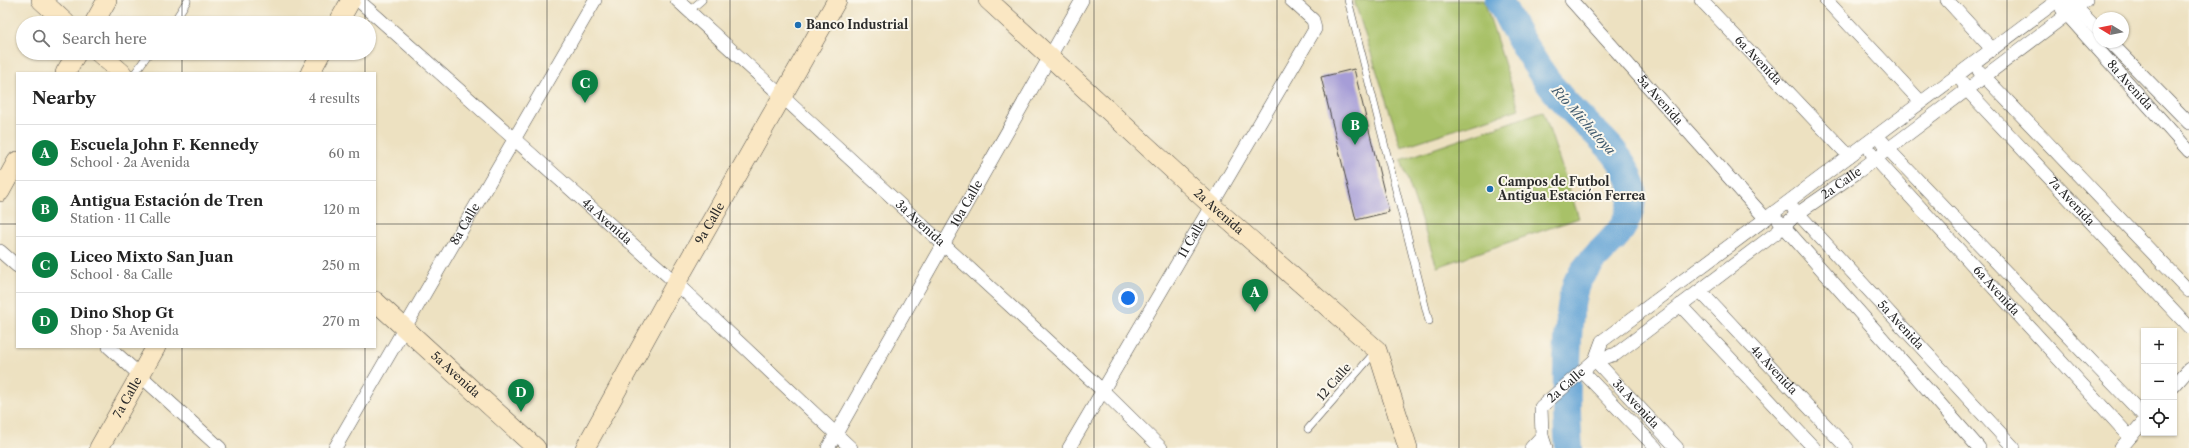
<!DOCTYPE html>
<html lang="en">
<head>
<meta charset="utf-8">
<style>
  body { margin:0; font-family:"Libre Caslon Text",serif; background:#f2f2f2; color:#222 }
  .controls { position:absolute; right:12px; bottom:12px; display:grid; overflow:hidden; border-radius:0px; box-shadow:0 1px 3px #0004 }
  .controls button { width:36px; height:36px; display:grid; place-items:center; padding:0; border:0; border-bottom:1px solid #e0e0e0; background:#fff; color:#222; font:20px sans-serif }
  .compass { position:absolute; left:2093px; top:12px; width:36px; height:36px; border-radius:50%; background:#fff; box-shadow:0 1px 3px #0004; rotate:280deg }
  .you { position:absolute; left:1128px; top:298px; width:14px; height:14px; margin:-10px; border:3px solid #fff; border-radius:50%; background:#1a73e8; box-shadow:0 0 0 6px #1a73e833 }
  .badge { display:grid; place-items:center; width:26px; height:26px; border-radius:50%; background:#0b8043; color:#fff; font-size:13px; font-weight:700 }
  .pin { position:absolute; translate:-50% -33px; filter:drop-shadow(0 1px 2px #0008) }
  .pin::after { content:''; position:absolute; top:21px; width:14px; height:12px; background:inherit; clip-path:polygon(0 0,100% 0,50% 100%) }
  .list { margin:0; padding:0; list-style:none }
  h2 { display:flex; justify-content:space-between; align-items:center; height:52px; margin:0; padding:0 16px; font-size:17px }
  h2 small { font-size:13px; font-weight:400; color:#767676 }
  .list li { display:grid; grid-template-columns:26px 1fr auto; gap:12px; align-items:center; box-sizing:border-box; height:56px; padding:0 16px; border-top:1px solid #e0e0e0 }
  .list b { display:block; font-size:15px; white-space:nowrap }
  .list p { margin:0; font-size:13px; white-space:nowrap; color:#767676 }
  .list em { font-size:13px; font-style:normal; color:#767676 }
  .icon { flex:none; width:22px; height:22px; fill:none; stroke:currentColor; stroke-width:2; stroke-linecap:round; stroke-linejoin:round }
  .map { position:relative; flex:none; width:2189px; height:448px; overflow:hidden }
  .search { position:absolute; background:#fff; box-shadow:0 1px 3px #0004; left:16px; top:16px; width:360px; height:44px; display:flex; align-items:center; gap:10px; box-sizing:border-box; padding:0 14px; border-radius:22px; color:#767676; font-size:15px }
  .panel { position:absolute; background:#fff; box-shadow:0 1px 3px #0004; left:16px; top:72px; width:360px; height:276px; border-radius:0px }
  .map>svg:first-child { display:block }
  .grass { fill:#a8c167; stroke:#6a7649 }
  .lines { fill:none; stroke-linecap:round; stroke-linejoin:round }
  .river { stroke:#62a3d5; stroke-width:28 }
  .building { fill:#a69dd7 }
  .lane-casing { stroke:#484642; stroke-width:8 }
  .street-casing { stroke:#484642; stroke-width:14 }
  .secondary-casing { stroke:#484642; stroke-width:20 }
  .lane { stroke:#fff; stroke-width:7 }
  .street { stroke:#fff; stroke-width:13 }
  .secondary { stroke:#fae7c3; stroke-width:19 }
  .grid { fill:none; stroke:#2b2b2b; stroke-width:1; stroke-opacity:0.55 }
  .poi-dot { fill:#1f6fb2; stroke:#fbf7ec; stroke-width:1.5 }
  .labels { text-anchor:middle; stroke-width:4; stroke-linejoin:round; paint-order:stroke }
  .poi-label { font-size:12px; font-weight:bold; fill:#2b2b2b; stroke:#fbf7ec; text-anchor:start }
  .street-label { font-size:12px; fill:#2b2b2b; stroke:#fbf7ec }
  .water-label { font-size:13px; font-style:italic; fill:#415b6f; stroke:#fbf7ec }
</style>
</head>
<body>
<div class="map">
<svg width="2189" height="448" viewBox="0 0 2189 448">
  <rect width="100%" height="100%" fill="#fbf7ec"/>
  <filter id="ink" filterUnits="userSpaceOnUse"><feTurbulence type="fractalNoise" baseFrequency=".025" numOctaves="2"/><feDisplacementMap in="SourceGraphic" scale="8" xChannelSelector="R" yChannelSelector="G"/><feConvolveMatrix kernelMatrix="1 2 1 2 8 2 1 2 1" color-interpolation-filters="sRGB"/></filter>
  <filter id="wash" filterUnits="userSpaceOnUse"><feTurbulence type="fractalNoise" baseFrequency=".012" numOctaves="4" result="noise"/><feDisplacementMap in="SourceGraphic" scale="16" xChannelSelector="R" yChannelSelector="G"/><feGaussianBlur stdDeviation="0.9" result="paint"/><feColorMatrix in="noise" values="0 0 0 0 0 0 0 0 0 0 0 0 0 0 0 0 0 1.4 0 .05"/><feComposite in="paint" operator="in"/></filter>
  <g filter="url(#wash)">
    <rect width="100%" height="100%" fill="#ede1c1"/>
    <path class="grass" d="M1354,0H1484L1519,109L1401,147Z
      M1543,111L1579,218L1437,267L1401,160Z"/>
    <g class="lines">
      <path class="river" d="M1499,0C1516,34 1535,67 1560,97C1584,126 1620,147 1632,184C1634,188 1632,194 1632,199C1629,238 1594,250 1578,280C1564,306 1566,416 1569,448"/>
    </g>
    <g id="blocks">
      <path class="building" d="M1354,69L1389,212L1356,220L1321,77Z"/>
    </g>
  </g>
  <g filter="url(#ink)">
    <use href="#blocks" fill-opacity="0" stroke="#484642" stroke-width="1"/>
    <g class="lines">
      <defs>
        <path id="lane" d="M1348,0L1429,321
          M689,11L702,0
          M173,23L187,1
          M135,73L149,53
          M1308,429L1375,352"/>
        <g id="street">
          <path id="s1" d="M358,0L676,283L851,448"/>
          <path id="s2" d="M677,0L1102,390L1161,448"/>
          <path id="s3" d="M1571,0L1766,219"/>
          <path id="s4" d="M1701,0L1849,156"/>
          <path d="M1826,0L1921,102"/>
          <path d="M1947,0L1992,49"/>
          <path d="M2069,0L2099,31"/>
          <path id="s5" d="M2062,9L2189,151"/>
          <path d="M2110,42L2189,123"/>
          <path d="M1979,71L2189,291"/>
          <path id="s6" d="M1963,83L1967,90L2189,327"/>
          <path d="M1883,142L1888,149L2144,416"/>
          <path id="s7" d="M1871,152L1875,158L2130,437"/>
          <path id="s8" d="M1793,208L2014,448"/>
          <path d="M1779,221L1979,448"/>
          <path d="M0,251L17,266"/>
          <path id="s9" d="M1700,291L1847,448"/>
          <path d="M1680,305L1814,448"/>
          <path d="M109,347L220,448"/>
          <path d="M1595,360L1602,341L2058,0"/>
          <path id="s10" d="M1595,360L1677,448"/>
          <path d="M1582,371L1656,448"/>
          <path d="M2174,386L2189,369"/>
          <path id="s11" d="M335,448L595,0"/>
          <path id="s12" d="M828,448L1082,0"/>
          <path id="s13" d="M1069,448L1315,29L1313,20L1291,0"/>
          <path d="M1531,448L1542,436"/>
          <path id="s14" d="M1546,448L1542,436L1541,407L1595,360L1616,354L1776,233L1797,214L1859,171L2086,0"/>
          <path d="M2121,448L2144,421"/>
        </g>
        <g id="secondary">
          <path d="M41,0L66,23"/>
          <path id="s15" d="M988,0L1212,206L1377,350L1408,448"/>
          <path d="M94,23L107,0"/>
          <path d="M338,23L351,0"/>
          <path d="M99,53L122,73"/>
          <path d="M65,73L77,53"/>
          <path d="M310,73L321,53"/>
          <path d="M0,192L17,161"/>
          <path id="s16" d="M375,301L536,448"/>
          <path id="s17" d="M99,448L156,347"/>
          <path id="s18" d="M585,448L676,283L837,0"/>
        </g>
      </defs>
      <use href="#lane" class="lane-casing"/>
      <use href="#street" class="street-casing"/>
      <use href="#secondary" class="secondary-casing"/>
      <use href="#lane" class="lane"/>
      <use href="#street" class="street"/>
      <use href="#secondary" class="secondary"/>
    </g>
  </g>
  <path class="grid" d="M182,0V23M365,0V23M547,0V448M730,0V448M912,0V448M1094,0V448M1277,0V448M1459,0V448M1642,0V448M1824,0V448M2007,0V448M182,53V73M365,53V73M0,224H17M375,224H2189M182,347V448M365,347V448"/>
  <g class="poi-dot">
    <circle cx="798" cy="25" r="4"/>
    <circle cx="1490" cy="189" r="4"/>
  </g>
  <g class="labels">
    <g class="poi-label">
      <text x="806" y="29">Banco Industrial</text>
      <text x="1498" y="186">Campos de Futbol<tspan x="1498" dy="14">Antigua Estación Ferrea</tspan></text>
    </g>
    <g class="street-label">
      <text dy="4" stroke="none"><textPath href="#s4" startOffset="83">6a Avenida</textPath></text>
      <text dy="4" stroke="none"><textPath href="#s5" startOffset="102">8a Avenida</textPath></text>
      <text dy="4" stroke="none"><textPath href="#s3" startOffset="134">5a Avenida</textPath></text>
      <text dy="4" stroke="none"><textPath href="#s14" startOffset="418">2a Calle</textPath></text>
      <text dy="4" stroke="none"><textPath href="#s6" startOffset="161">7a Avenida</textPath></text>
      <text dy="4" stroke="none"><textPath href="#s12" startOffset="281">10a Calle</textPath></text>
      <text dy="4" stroke="none"><textPath href="#s15" startOffset="313">2a Avenida</textPath></text>
      <text dy="4" stroke="none"><textPath href="#s1" startOffset="333">4a Avenida</textPath></text>
      <text dy="4" stroke="none"><textPath href="#s18" startOffset="257">9a Calle</textPath></text>
      <text dy="4" stroke="none"><textPath href="#s2" startOffset="330">3a Avenida</textPath></text>
      <text dy="4" stroke="none"><textPath href="#s11" startOffset="259">8a Calle</textPath></text>
      <text dy="4" stroke="none"><textPath href="#s13" startOffset="243">11 Calle</textPath></text>
      <text dy="4" stroke="none"><textPath href="#s7" startOffset="187">6a Avenida</textPath></text>
      <text dy="4" stroke="none"><textPath href="#s8" startOffset="159">5a Avenida</textPath></text>
      <text dy="4" stroke="none"><textPath href="#s9" startOffset="108">4a Avenida</textPath></text>
      <text dy="4" stroke="none"><textPath href="#s16" startOffset="109">5a Avenida</textPath></text>
      <text transform="translate(1334 382) rotate(-49)" y="4">12 Calle</text>
      <text dy="4" stroke="none"><textPath href="#s14" startOffset="75">2a Calle</textPath></text>
      <text dy="4" stroke="none"><textPath href="#s17" startOffset="58">7a Calle</textPath></text>
      <text dy="4" stroke="none"><textPath href="#s10" startOffset="60">3a Avenida</textPath></text>
    </g>
    <g class="water-label">
      <text transform="translate(1584 120) rotate(48)" y="5">Río Michatoya</text>
    </g>
  </g>
</svg>
<div class="controls">
<button>+</button>
<button>−</button>
<button><svg class="icon" aria-label="locate" viewBox="0 0 24 24"><circle cx="12" cy="12" r="6"/><path d="M12 2v4M12 18v4M2 12h4M18 12h4"/></svg></button>
</div>
<svg class="compass" viewBox="-18 -18 36 36"><path d="M0-13l5 13h-10z" fill="#e53935"/><path d="M0 13l5-13h-10z" fill="#767676"/></svg>
<div class="you"></div>
<div class="pin badge" style="left:1255px;top:312px">A</div>
<div class="pin badge" style="left:1355px;top:145px">B</div>
<div class="pin badge" style="left:585px;top:103px">C</div>
<div class="pin badge" style="left:521px;top:412px">D</div>
<div class="search"><svg class="icon" aria-label="search" viewBox="0 0 24 24"><circle cx="10" cy="10" r="6"/><path d="M15 15l6 6"/></svg>Search here</div>
<section class="panel">
<h2>Nearby<small>4 results</small></h2>
<ul class="list">
<li><span class="badge">A</span><div><b>Escuela John F. Kennedy</b><p>School · 2a Avenida</p></div><em>60 m</em></li>
<li><span class="badge">B</span><div><b>Antigua Estación de Tren</b><p>Station · 11 Calle</p></div><em>120 m</em></li>
<li><span class="badge">C</span><div><b>Liceo Mixto San Juan</b><p>School · 8a Calle</p></div><em>250 m</em></li>
<li><span class="badge">D</span><div><b>Dino Shop Gt</b><p>Shop · 5a Avenida</p></div><em>270 m</em></li>
</ul>
</section>
</div>
</body>
</html>
